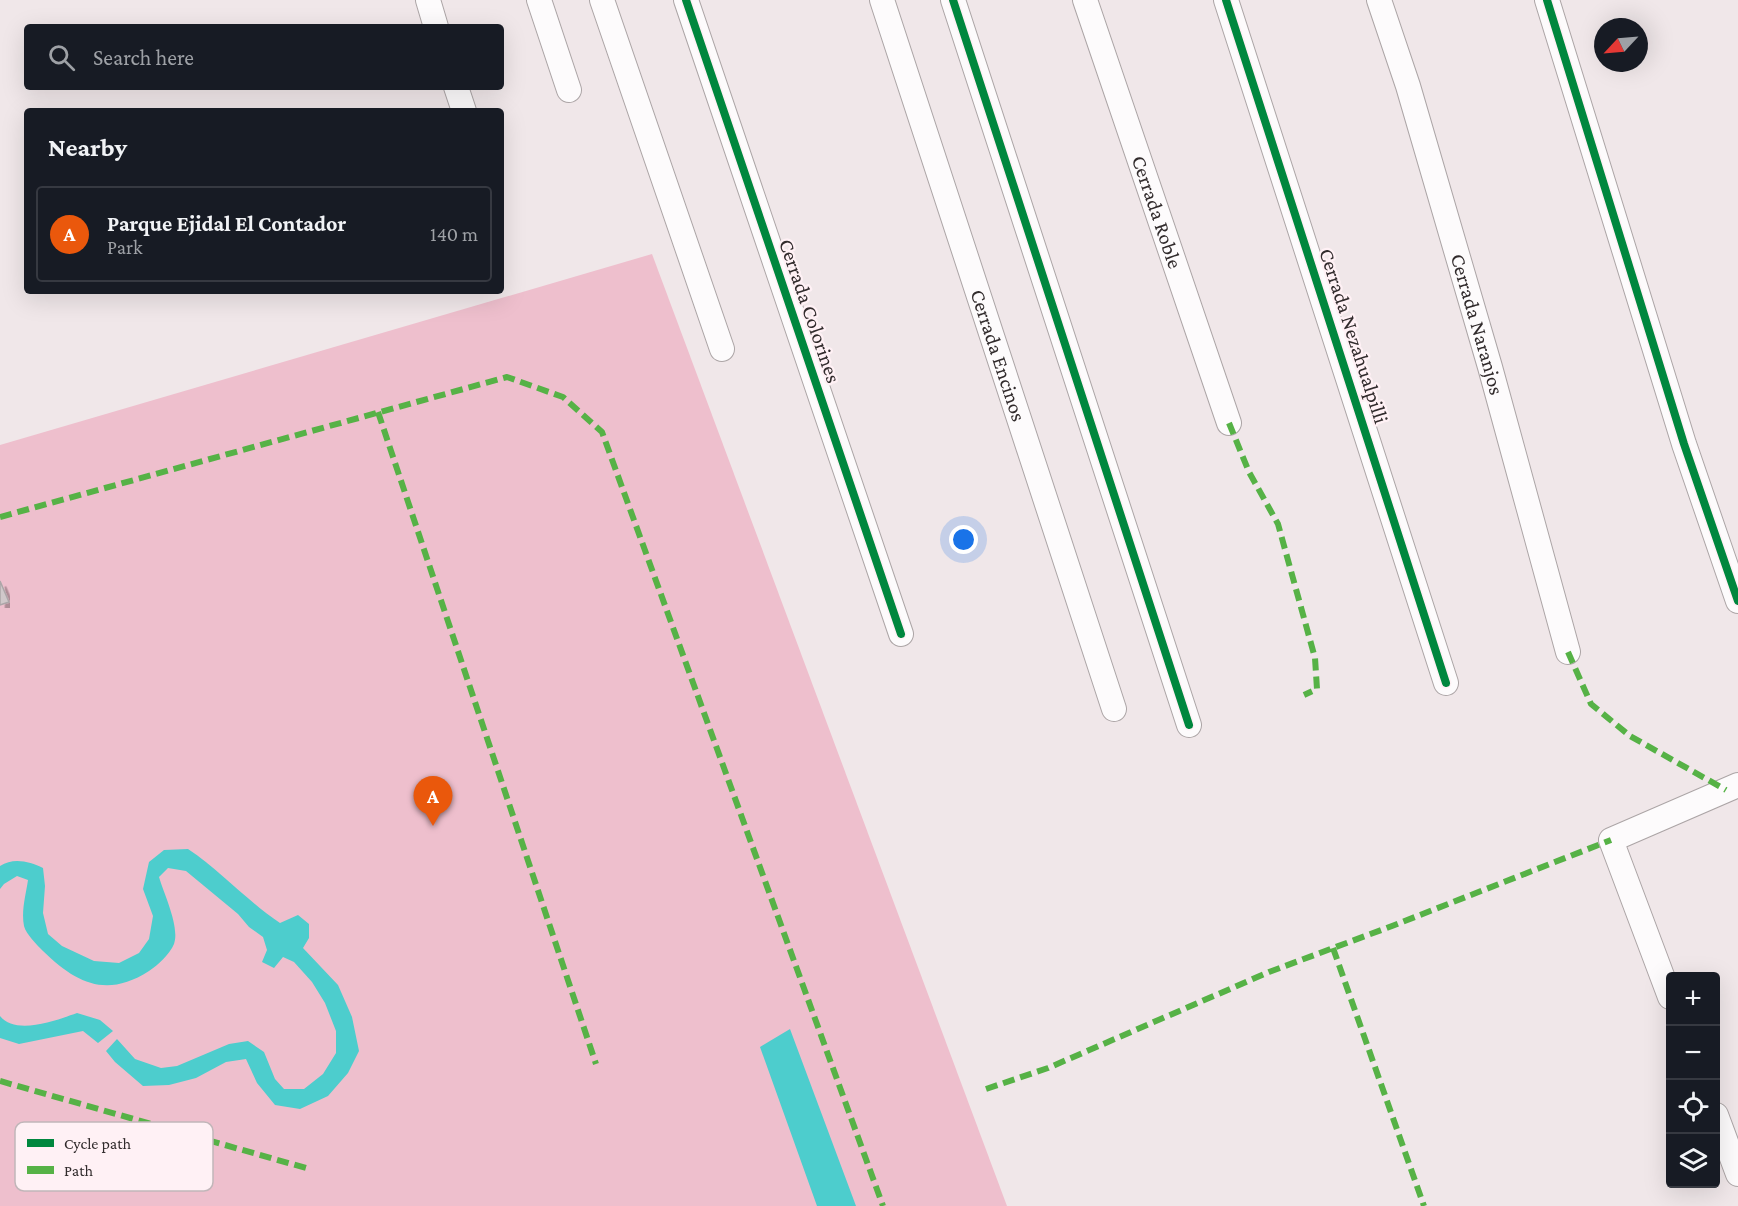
<!DOCTYPE html>
<html lang="en">
<head>
<meta charset="utf-8">
<style>
  body { margin:0; font-family:"Crimson Pro",serif; background:#20242c; color:#f1f3f6 }
  .controls { position:absolute; right:18px; bottom:18px; display:grid; overflow:hidden; border-radius:6px; box-shadow:0 6px 24px #0002 }
  .controls button { width:54px; height:54px; display:grid; place-items:center; padding:0; border:0; border-bottom:2px solid #363941; background:#171b24; color:#f1f3f6; font:30px sans-serif }
  .compass { position:absolute; left:1594px; top:18px; width:54px; height:54px; border-radius:50%; background:#171b24; box-shadow:0 6px 24px #0002; rotate:244deg }
  .you { position:absolute; left:964px; top:540px; width:21px; height:21px; margin:-15px; border:4px solid #fff; border-radius:50%; background:#1a73e8; box-shadow:0 0 0 9px #1a73e833 }
  .badge { display:grid; place-items:center; width:39px; height:39px; border-radius:50%; background:#ea580c; color:#fff; font-size:20px; font-weight:700 }
  .pin { position:absolute; translate:-50% -50px; filter:drop-shadow(0 2px 3px #0008) }
  .pin::after { content:''; position:absolute; top:32px; width:21px; height:18px; background:inherit; clip-path:polygon(0 0,100% 0,50% 100%) }
  .list { margin:0; padding:0; list-style:none }
  h2 { display:flex; justify-content:space-between; align-items:center; height:78px; margin:0; padding:0 24px; font-size:26px }
  h2 small { font-size:20px; font-weight:400; color:#9ea1a6 }
  .list li { display:grid; grid-template-columns:39px 1fr auto; gap:18px; align-items:center; box-sizing:border-box; height:96px; margin:0 12px 12px; padding:0 12px; border:2px solid #363941; border-radius:6px }
  .list b { display:block; font-size:22px; white-space:nowrap }
  .list p { margin:0; font-size:20px; white-space:nowrap; color:#9ea1a6 }
  .list em { font-size:20px; font-style:normal; color:#9ea1a6 }
  .icon { flex:none; width:33px; height:33px; fill:none; stroke:currentColor; stroke-width:2; stroke-linecap:round; stroke-linejoin:round }
  .map { position:relative; flex:none; width:1738px; height:1206px; overflow:hidden }
  .search { position:absolute; background:#171b24; box-shadow:0 6px 24px #0002; left:24px; top:24px; width:480px; height:66px; display:flex; align-items:center; gap:15px; box-sizing:border-box; padding:0 21px; border-radius:6px; color:#9ea1a6; font-size:22px }
  .panel { position:absolute; background:#171b24; box-shadow:0 6px 24px #0002; left:24px; top:108px; width:480px; height:186px; border-radius:6px }
  .map>svg:first-child { display:block }
  .green { fill:#eebfcd }
  .water { fill:#4dcdcd }
  .building { fill:#d0c8ca; stroke:#aca6a8; stroke-width:1.5; filter:url(#shadow) }
  .lines { fill:none; stroke-linecap:round; stroke-linejoin:round }
  .minor-casing { stroke:#aca5a6; stroke-width:26 }
  .minor { stroke:#fdfbfc; stroke-width:24 }
  .quiet { stroke:#56b246; stroke-width:6; stroke-dasharray:12 6; stroke-linecap:butt }
  .cycleway-casing { stroke:#fff1f5; stroke-width:11 }
  .cycleway { stroke:#00873e; stroke-width:8 }
  .labels { text-anchor:middle; stroke-width:4.5; stroke-linejoin:round; paint-order:stroke }
  .street-label { font-size:21px; fill:#312b2c; stroke:#fff1f5 }
  .key { fill:#fff1f5; stroke:#c1b6b9; stroke-width:1.5 }
  .key-label { font-size:16px; fill:#312b2c }
</style>
</head>
<body>
<div class="map">
<svg width="1738" height="1206" viewBox="0 0 1738 1206">
  <defs>
    <filter id="shadow"><feDropShadow dx="5.5" dy="5.5" stdDeviation="0" flood-color="#0004"/></filter>
  </defs>
  <rect width="100%" height="100%" fill="#f0e7e9"/>
  <path class="green" d="M652,254L1007,1206H0V445Z"/>
  <path class="water" d="M188,849C221,871 247,901 280,923L298,915L309,924V938L303,948L338,985L352,1017L359,1051L348,1073L328,1096L300,1109L275,1105L257,1083L246,1059L226,1062L196,1078L169,1085L143,1086L115,1062L106,1051L117,1039L135,1059L161,1068L177,1066L229,1044L248,1041L264,1052L275,1079L284,1089H304L323,1074L336,1053V1031L325,1003L312,982L294,962L283,957L274,968L262,962L267,950L263,937L249,927L238,914L186,871L168,868L159,877C164,894 180,927 174,944C170,954 158,965 149,971C107,998 77,984 43,951C37,945 26,934 24,926C21,911 26,894 28,880L17,876L4,884L0,889V866C14,857 30,862 43,868L45,886L43,913L48,934L62,946L94,961L119,963L139,953L149,939L153,916L143,889L149,862L164,850Z
    M77,1013L100,1020L113,1031L98,1043L83,1031L19,1044L0,1038V1016C16,1036 57,1020 77,1013Z
    M790,1029L856,1206H817L760,1047Z"/>
  <path class="building" d="M0,581L9,602L0,605Z"/>
  <g class="lines">
    <defs>
      <g id="minor">
        <path d="M428,0L436,27"/>
        <path d="M539,0L569,90"/>
        <path d="M602,0L722,349"/>
        <path d="M686,0L901,634"/>
        <path id="s1" d="M882,0L1114,709"/>
        <path d="M953,0L1189,725"/>
        <path id="s2" d="M1085,0L1229,423"/>
        <path d="M1226,0L1446,683"/>
        <path id="s3" d="M1379,0L1408,86L1490,367L1568,652"/>
        <path d="M1547,0L1684,444L1738,601"/>
        <path d="M456,87L464,111"/>
        <path d="M1670,997L1611,840L1738,785"/>
        <path d="M1716,1115L1738,1174"/>
      </g>
    </defs>
    <use href="#minor" class="minor-casing"/>
    <use href="#minor" class="minor"/>
    <path class="quiet" d="M378,412L596,1064
      M1229,423L1249,472L1278,524L1315,658L1317,689L1304,695
      M0,517L507,377L563,397L602,432L883,1206
      M1568,652L1591,704L1630,736L1726,790
      M1333,948L1424,1206
      M0,1081L306,1168
      M986,1089L1048,1068L1269,972L1392,926L1611,840"/>
    <defs>
      <path id="cycleway" d="M686,0L901,634
        M953,0L1189,725
        M1226,0L1446,683
        M1547,0L1684,444L1738,601"/>
    </defs>
    <use href="#cycleway" class="cycleway-casing"/>
    <use href="#cycleway" class="cycleway"/>
  </g>
  <g class="labels">
    <g class="street-label">
      <text dy="7" stroke="none"><textPath href="#s2" startOffset="224">Cerrada Roble</textPath></text>
      <text transform="translate(810 311) rotate(71)" y="7">Cerrada Colorines</text>
      <text dy="7" stroke="none"><textPath href="#s3" startOffset="339">Cerrada Naranjos</textPath></text>
      <text transform="translate(1354 336) rotate(72)" y="7">Cerrada Nezahualpilli</text>
      <text dy="7" stroke="none"><textPath href="#s1" startOffset="374">Cerrada Encinos</textPath></text>
    </g>
  </g>
  <rect x="15" y="1122" width="198" height="69" rx="9" class="key"/>
  <rect x="27" y="1139" width="27" height="8" fill="#00873e"/>
  <rect x="27" y="1166" width="27" height="8" fill="#56b246"/>
  <g class="key-label">
    <text x="64" y="1149">Cycle path</text>
    <text x="64" y="1176">Path</text>
  </g>
</svg>
<div class="controls">
<button>+</button>
<button>−</button>
<button><svg class="icon" aria-label="locate" viewBox="0 0 24 24"><circle cx="12" cy="12" r="6"/><path d="M12 2v4M12 18v4M2 12h4M18 12h4"/></svg></button>
<button><svg class="icon" aria-label="layers" viewBox="0 0 24 24"><path d="M12 4l9 5-9 5-9-5zM3 14l9 5 9-5"/></svg></button>
</div>
<svg class="compass" viewBox="-18 -18 36 36"><path d="M0-13l5 13h-10z" fill="#e53935"/><path d="M0 13l5-13h-10z" fill="#9ea1a6"/></svg>
<div class="you"></div>
<div class="pin badge" style="left:433px;top:826px">A</div>
<div class="search"><svg class="icon" aria-label="search" viewBox="0 0 24 24"><circle cx="10" cy="10" r="6"/><path d="M15 15l6 6"/></svg>Search here</div>
<section class="panel">
<h2>Nearby<small></small></h2>
<ul class="list">
<li><span class="badge">A</span><div><b>Parque Ejidal El Contador</b><p>Park</p></div><em>140 m</em></li>
</ul>
</section>
</div>
</body>
</html>
